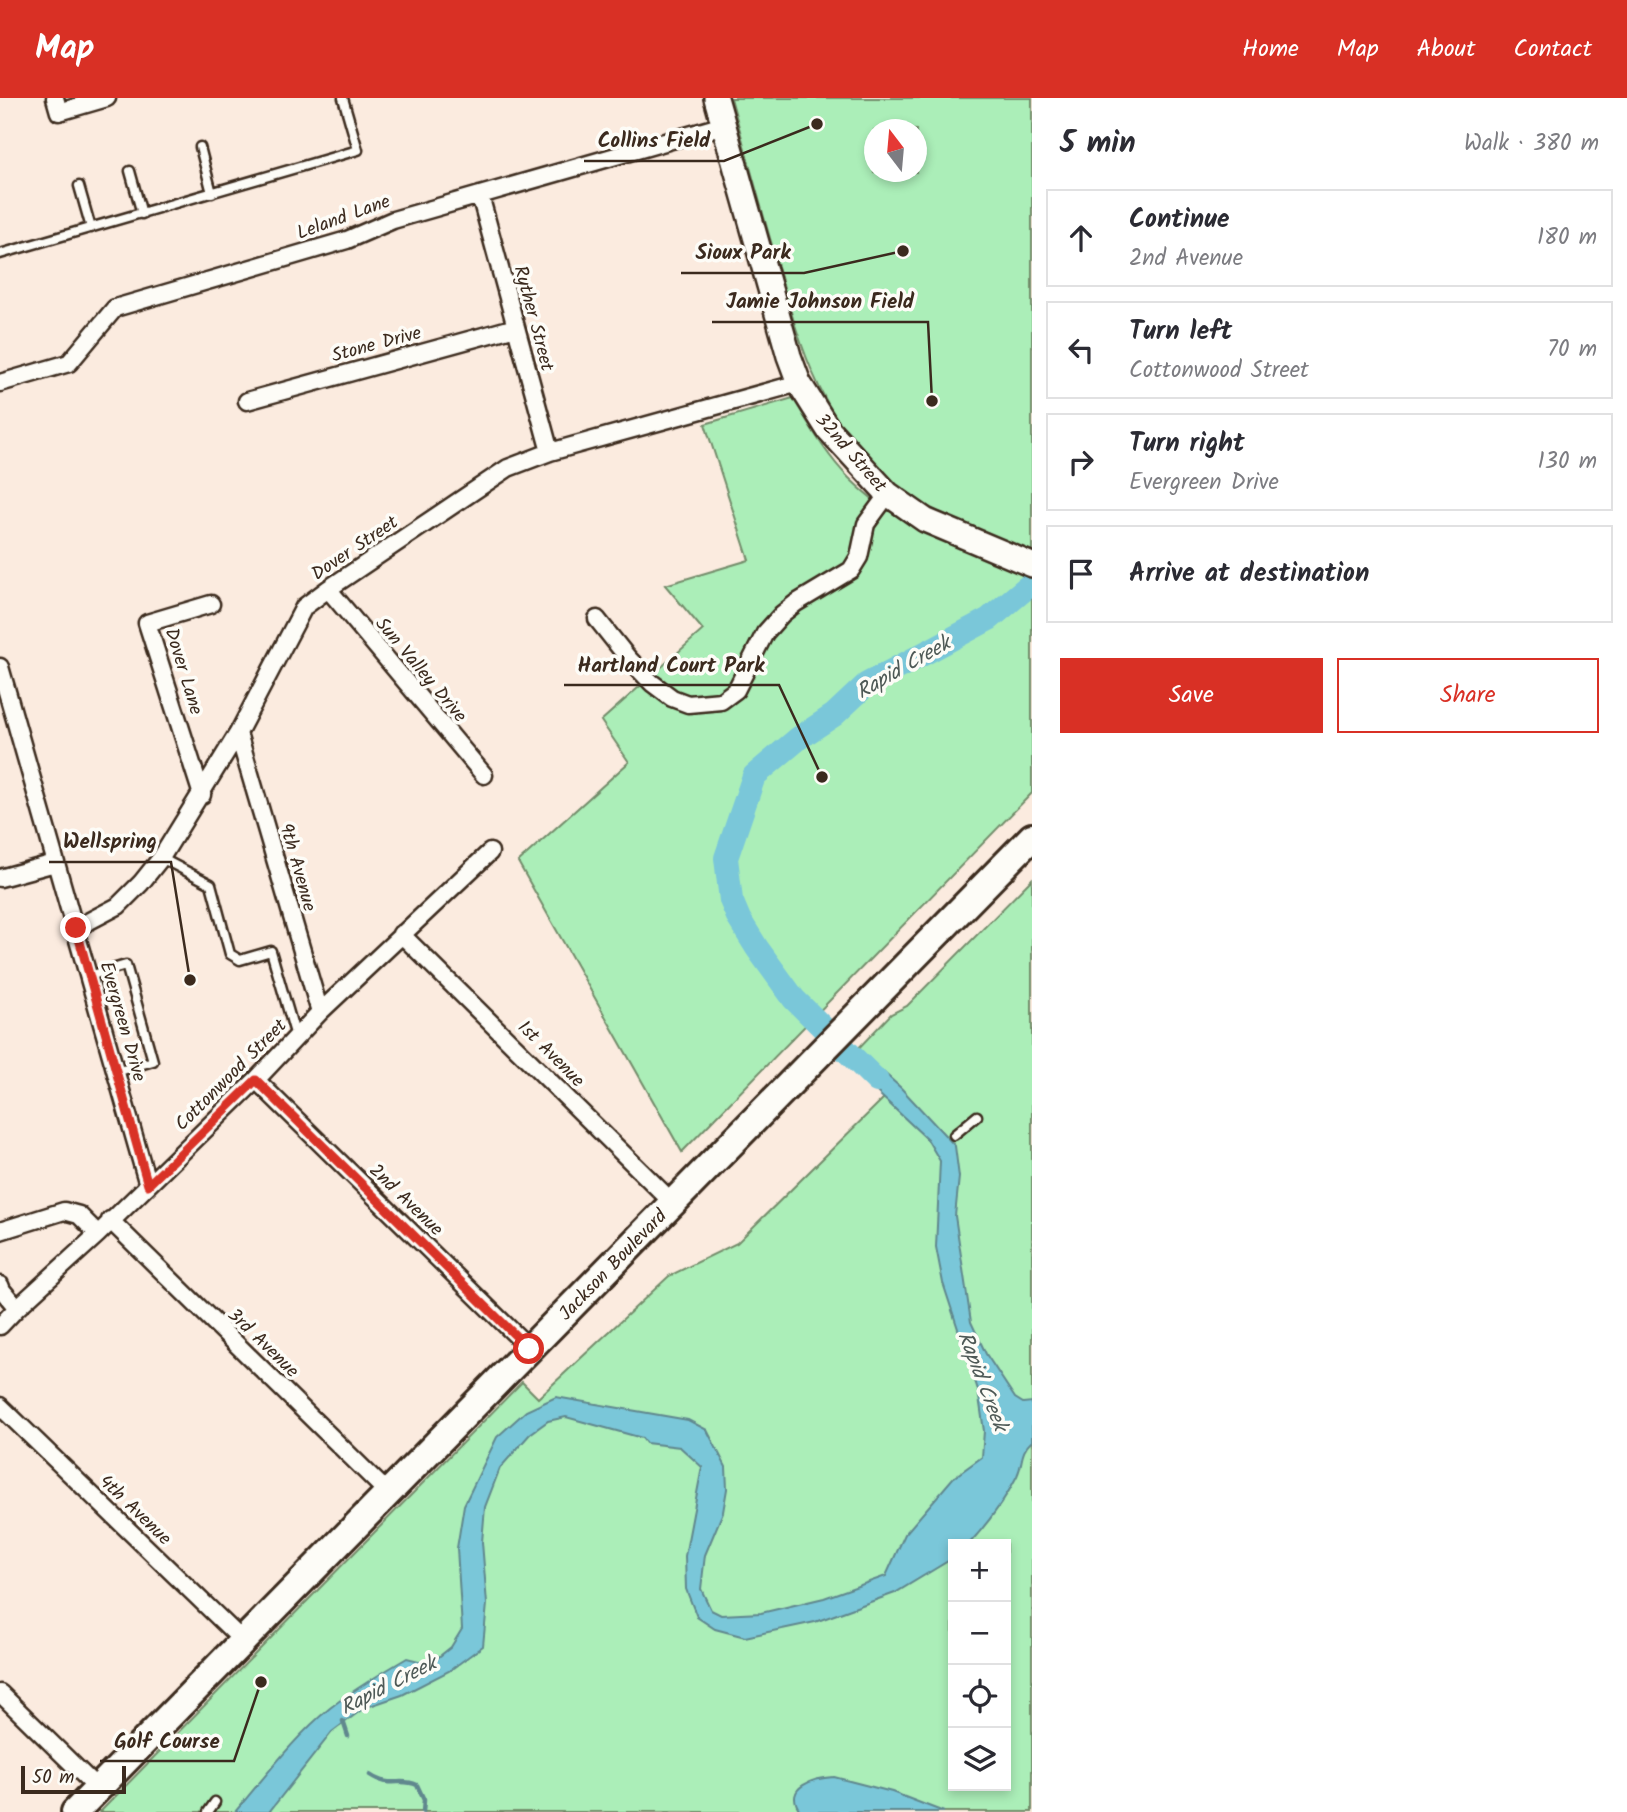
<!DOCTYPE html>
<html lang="en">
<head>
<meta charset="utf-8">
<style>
  body { margin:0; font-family:Kalam,sans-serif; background:#f7f7f7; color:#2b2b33 }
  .controls { position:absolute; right:21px; bottom:21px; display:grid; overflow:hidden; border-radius:0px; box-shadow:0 4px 10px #0003 }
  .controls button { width:63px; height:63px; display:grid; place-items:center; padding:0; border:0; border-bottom:2px solid #e1e1e2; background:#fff; color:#2b2b33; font:35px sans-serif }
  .compass { position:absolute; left:864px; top:21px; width:63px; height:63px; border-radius:50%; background:#fff; box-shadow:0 4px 10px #0003; rotate:344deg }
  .scale { position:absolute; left:21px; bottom:18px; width:105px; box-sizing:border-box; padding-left:7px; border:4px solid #3b2a1e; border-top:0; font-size:19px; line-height:24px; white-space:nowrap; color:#3b2a1e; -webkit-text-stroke:5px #fdfcf7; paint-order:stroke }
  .stop { position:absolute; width:21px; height:21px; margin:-16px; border:5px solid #d93025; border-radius:50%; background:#fff }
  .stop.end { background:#d93025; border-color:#fff; box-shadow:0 2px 7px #0008 }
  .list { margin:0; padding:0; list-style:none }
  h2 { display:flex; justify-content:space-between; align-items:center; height:91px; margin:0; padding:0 28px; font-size:30px }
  h2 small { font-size:23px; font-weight:400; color:#7c7c81 }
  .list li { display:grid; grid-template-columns:46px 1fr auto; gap:21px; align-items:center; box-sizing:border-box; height:98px; margin:0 14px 14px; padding:0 14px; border:2px solid #e1e1e2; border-radius:0px }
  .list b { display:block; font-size:26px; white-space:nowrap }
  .list p { margin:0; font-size:23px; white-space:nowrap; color:#7c7c81 }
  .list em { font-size:23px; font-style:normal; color:#7c7c81 }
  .actions { display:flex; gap:14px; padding:21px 28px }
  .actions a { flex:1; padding:16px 0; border:2px solid #d93025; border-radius:0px; text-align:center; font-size:24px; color:#d93025 }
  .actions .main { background:#d93025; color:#fff }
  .icon { flex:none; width:38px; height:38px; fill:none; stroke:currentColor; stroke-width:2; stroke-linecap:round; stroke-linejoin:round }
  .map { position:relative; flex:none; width:1032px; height:1714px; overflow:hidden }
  header { display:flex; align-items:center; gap:42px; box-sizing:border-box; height:98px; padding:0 35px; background:#d93025; color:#fff }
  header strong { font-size:33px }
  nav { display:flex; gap:38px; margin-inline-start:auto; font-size:24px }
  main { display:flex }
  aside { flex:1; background:#fff }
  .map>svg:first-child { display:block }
  .green { fill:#abeeb8; stroke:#738c6b; stroke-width:2; fill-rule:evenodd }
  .water { fill:#7ac7d9; stroke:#61888e; stroke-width:2 }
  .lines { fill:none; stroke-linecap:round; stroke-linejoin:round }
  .stream { stroke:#61888e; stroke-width:4.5 }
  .river { stroke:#7ac7d9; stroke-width:24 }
  .lane-casing { stroke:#3b2a1e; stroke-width:13 }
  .street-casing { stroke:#3b2a1e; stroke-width:21 }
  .secondary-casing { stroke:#3b2a1e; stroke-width:28 }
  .primary-casing { stroke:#3b2a1e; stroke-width:32 }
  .lane { stroke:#fdfcf7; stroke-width:8 }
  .street { stroke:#fdfcf7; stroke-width:16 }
  .secondary { stroke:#fdfcf7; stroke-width:23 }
  .primary { stroke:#fdfcf7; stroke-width:26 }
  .route { stroke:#d93025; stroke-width:9 }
  .labels { text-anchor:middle; stroke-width:7; stroke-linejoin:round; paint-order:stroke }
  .street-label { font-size:19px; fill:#3b2a1e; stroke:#fdfcf7 }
  .water-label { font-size:21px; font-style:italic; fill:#4e5956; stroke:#fdfcf7 }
  .leader { fill:none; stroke:#3b2a1e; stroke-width:2.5 }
  .callout-dot { fill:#3b2a1e; stroke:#fdfcf7; stroke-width:2.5 }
  .callout-label { font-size:21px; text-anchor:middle; font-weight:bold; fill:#3b2a1e; stroke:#fdfcf7; stroke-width:7; stroke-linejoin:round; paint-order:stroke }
</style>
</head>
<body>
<header>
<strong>Map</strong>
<nav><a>Home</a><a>Map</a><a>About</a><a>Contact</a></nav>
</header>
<main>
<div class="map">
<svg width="1032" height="1714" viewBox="0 0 1032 1714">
  <rect width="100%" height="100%" fill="#fbebdf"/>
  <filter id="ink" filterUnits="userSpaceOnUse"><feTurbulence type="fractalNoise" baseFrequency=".0143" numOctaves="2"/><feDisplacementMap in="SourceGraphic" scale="14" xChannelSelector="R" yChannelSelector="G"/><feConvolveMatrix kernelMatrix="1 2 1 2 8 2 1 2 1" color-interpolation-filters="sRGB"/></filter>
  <g filter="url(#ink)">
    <path class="green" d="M731,0H1032V453C989,436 945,422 907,395C822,334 800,249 774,154C759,103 745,51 731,0ZM874,32H916V74H874Z
      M793,300C810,328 826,357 849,380C901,432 965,453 1032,478V695L682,1054L518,764L629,664L601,623L703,532L665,487L749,462L705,326Z
      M1032,781V1714H100L522,1284L538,1300L669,1178L737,1145L889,995L852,957L891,916L907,908ZM953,1446H1006V1688H953Z"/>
    <path class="water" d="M861,954L901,990L955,1048L959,1079L955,1118L971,1224L986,1256L1015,1300L1023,1305L1032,1304V1343C1019,1355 1024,1363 1017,1378C1004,1404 988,1425 969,1446H953V1460L895,1495L815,1524L745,1539L715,1531L697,1519L686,1491L685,1458L702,1369L680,1349L646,1345L642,1340L566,1319L548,1323L530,1336L500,1370L485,1409L482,1444L487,1506L483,1548L449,1573L402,1597L364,1610L332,1634L269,1714H235C265,1679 294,1639 330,1610C354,1591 380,1576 407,1560L423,1564L436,1561L451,1549L462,1531L457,1450L464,1407L497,1339L526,1313L556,1299L688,1322L707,1332L726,1369L727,1391L723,1414L705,1457L701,1491L711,1512L721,1517L761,1515L824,1500L886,1478L905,1436L953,1380L982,1359L984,1333L978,1292L943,1185L936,1149L940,1063L927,1041L848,967Z
      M834,1679L892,1694L944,1714H801C781,1688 816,1680 834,1679Z"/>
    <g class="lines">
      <path class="stream" d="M343,1623L348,1638
        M370,1677C391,1691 400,1679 417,1687L424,1702L423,1714"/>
      <path class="river" d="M877,983L794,901L757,850L739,821L731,802L726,760L754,678L799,640L834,617L867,586L989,521L1032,485"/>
      <defs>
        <path id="lane" d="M200,49L212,95
          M130,73L142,116
          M79,88L91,130
          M0,156L358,52L343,0
          M161,760L211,786L230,856L240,862L271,853L296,939
          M89,878L126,867L153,963L116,974
          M954,1037L977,1018
          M208,1714L215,1704"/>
        <path id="street" d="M55,0L59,14L107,0
          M480,97L550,354
          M0,285L69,265L115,210L347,142L393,122L724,27
          M247,303L516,229
          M328,491L484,677
          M597,521L628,560L652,585L672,600L688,606L721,603L736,592L765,535L782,516L796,505L851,472L859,459L866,426L888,396
          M0,569L148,1087
          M238,635L320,914
          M202,697L147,525L211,506
          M0,780L55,765
          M76,830L118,808L141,785L161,760L238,635L304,509L328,491L508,370L550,354L799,285
          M401,836L672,1104
          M256,982L529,1250
          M110,1122L388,1395
          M0,1133L64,1113L79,1117L98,1136
          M0,1187L2,1192L17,1210
          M0,1228L17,1210L98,1136L256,982L320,914L490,754
          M0,1308L243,1543
          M0,1595L98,1691"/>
        <path id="secondary" d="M716,0L789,258L799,285L828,331L888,396L925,422L1032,467"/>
        <path id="primary" d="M75,1714L1032,739"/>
      </defs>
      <use href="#lane" class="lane-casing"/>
      <use href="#street" class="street-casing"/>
      <use href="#secondary" class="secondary-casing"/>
      <use href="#primary" class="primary-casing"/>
      <use href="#lane" class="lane"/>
      <use href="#street" class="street"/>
      <use href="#secondary" class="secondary"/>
      <use href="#primary" class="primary"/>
    </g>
  </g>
  <g class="lines" filter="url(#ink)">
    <path class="route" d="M76,830L148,1087L256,982L529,1251"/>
  </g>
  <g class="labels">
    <g class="street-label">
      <text transform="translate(343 118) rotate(-20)" y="7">Leland Lane</text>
      <text transform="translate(535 220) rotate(75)" y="7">Ryther Street</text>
      <text transform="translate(376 245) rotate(-15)" y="7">Stone Drive</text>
      <text transform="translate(852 354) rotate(49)" y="7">32nd Street</text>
      <text transform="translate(354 449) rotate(-34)" y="7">Dover Street</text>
      <text transform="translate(422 571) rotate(50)" y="7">Sun Valley Drive</text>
      <text transform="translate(185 573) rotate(73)" y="7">Dover Lane</text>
      <text transform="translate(299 769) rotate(74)" y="7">9th Avenue</text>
      <text transform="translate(124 923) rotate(74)" y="7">Evergreen Drive</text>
      <text transform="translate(552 955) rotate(45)" y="7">1st Avenue</text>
      <text transform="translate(230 976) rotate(-45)" y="7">Cottonwood Street</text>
      <text transform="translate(407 1101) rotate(44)" y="7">2nd Avenue</text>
      <text transform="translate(612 1166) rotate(-46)" y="7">Jackson Boulevard</text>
      <text transform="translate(264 1244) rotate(44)" y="7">3rd Avenue</text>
      <text transform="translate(136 1411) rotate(44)" y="7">4th Avenue</text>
    </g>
    <g class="water-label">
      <text transform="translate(903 569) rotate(-30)" y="7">Rapid Creek</text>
      <text transform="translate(983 1283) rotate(69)" y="7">Rapid Creek</text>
      <text transform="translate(388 1587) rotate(-27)" y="7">Rapid Creek</text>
    </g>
  </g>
  <path class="leader" d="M817 26L724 63H584M903 153L804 175H681M932 303L928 224H712M822 679L779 587H564M190 882L171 764H49M261 1584L234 1663H100"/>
  <g class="callout-dot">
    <circle cx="817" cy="26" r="7"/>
    <circle cx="903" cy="153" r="7"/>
    <circle cx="932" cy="303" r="7"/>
    <circle cx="822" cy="679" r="7"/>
    <circle cx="190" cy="882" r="7"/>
    <circle cx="261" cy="1584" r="7"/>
  </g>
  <g class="callout-label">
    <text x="654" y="49">Collins Field</text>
    <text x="743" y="161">Sioux Park</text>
    <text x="820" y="210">Jamie Johnson Field</text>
    <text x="671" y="574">Hartland Court Park</text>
    <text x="110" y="750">Wellspring</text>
    <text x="167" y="1650">Golf Course</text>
  </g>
</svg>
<div class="controls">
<button>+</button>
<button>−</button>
<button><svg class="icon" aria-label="locate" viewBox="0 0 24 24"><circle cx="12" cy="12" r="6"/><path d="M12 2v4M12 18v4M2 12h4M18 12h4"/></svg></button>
<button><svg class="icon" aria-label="layers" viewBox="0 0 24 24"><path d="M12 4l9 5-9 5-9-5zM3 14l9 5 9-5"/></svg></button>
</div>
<svg class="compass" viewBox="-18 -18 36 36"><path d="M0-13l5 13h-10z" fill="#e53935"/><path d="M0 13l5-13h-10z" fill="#7c7c81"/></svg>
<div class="scale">50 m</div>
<div class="stop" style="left:529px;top:1251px"></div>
<div class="stop end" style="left:76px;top:830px"></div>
</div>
<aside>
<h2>5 min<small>Walk · 380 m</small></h2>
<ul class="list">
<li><svg class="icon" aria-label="ahead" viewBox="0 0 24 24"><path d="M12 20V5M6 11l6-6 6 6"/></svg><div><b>Continue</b><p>2nd Avenue</p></div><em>180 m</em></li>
<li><svg class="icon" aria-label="left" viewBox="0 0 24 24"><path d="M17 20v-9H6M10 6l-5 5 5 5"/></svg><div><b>Turn left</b><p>Cottonwood Street</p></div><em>70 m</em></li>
<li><svg class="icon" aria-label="right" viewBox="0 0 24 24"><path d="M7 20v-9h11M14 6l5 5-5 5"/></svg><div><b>Turn right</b><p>Evergreen Drive</p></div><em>130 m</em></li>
<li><svg class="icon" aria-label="arrive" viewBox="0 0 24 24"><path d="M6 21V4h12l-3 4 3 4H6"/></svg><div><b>Arrive at destination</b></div></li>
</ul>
<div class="actions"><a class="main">Save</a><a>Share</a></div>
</aside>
</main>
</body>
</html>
